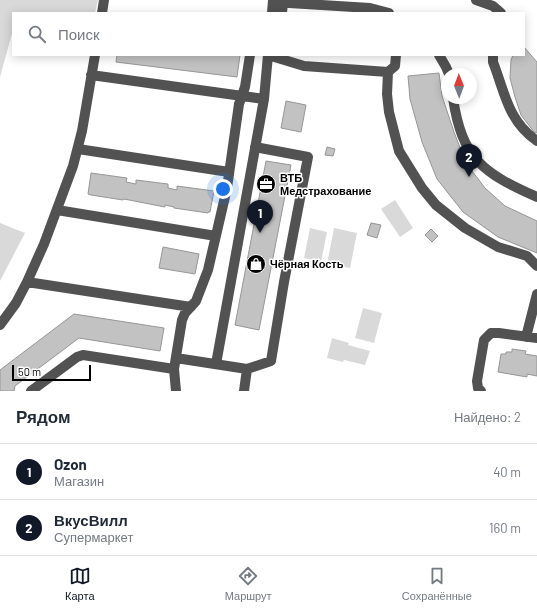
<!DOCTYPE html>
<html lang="ru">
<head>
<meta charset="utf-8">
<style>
  body { margin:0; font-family:Barlow,sans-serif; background:#f2f2f3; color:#1f2937 }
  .compass { position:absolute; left:441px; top:68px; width:36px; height:36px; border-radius:50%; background:#fff; box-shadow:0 2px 10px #0003; rotate:359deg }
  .scale { position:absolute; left:12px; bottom:10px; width:79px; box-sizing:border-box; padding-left:4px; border:2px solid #000; border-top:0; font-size:11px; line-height:14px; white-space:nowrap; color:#000; -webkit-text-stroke:3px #fff; paint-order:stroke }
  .you { position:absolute; left:223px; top:189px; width:14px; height:14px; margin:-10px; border:3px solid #fff; border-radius:50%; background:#1a73e8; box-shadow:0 0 0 6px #1a73e833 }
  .badge { display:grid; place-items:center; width:26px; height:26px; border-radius:50%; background:#111827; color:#fff; font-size:13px; font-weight:700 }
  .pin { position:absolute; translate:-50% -33px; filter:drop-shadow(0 1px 2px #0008) }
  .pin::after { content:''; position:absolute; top:21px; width:14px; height:12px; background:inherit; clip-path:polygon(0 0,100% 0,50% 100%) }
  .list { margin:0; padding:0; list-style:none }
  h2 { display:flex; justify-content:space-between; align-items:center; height:52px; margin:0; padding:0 16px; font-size:17px }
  h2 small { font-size:13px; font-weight:400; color:#747a83 }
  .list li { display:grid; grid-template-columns:26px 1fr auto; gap:12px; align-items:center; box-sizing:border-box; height:56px; padding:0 16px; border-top:1px solid #e0e1e3 }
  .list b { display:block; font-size:15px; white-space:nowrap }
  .list p { margin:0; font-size:13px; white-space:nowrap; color:#747a83 }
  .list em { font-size:13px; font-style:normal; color:#747a83 }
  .icon { flex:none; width:22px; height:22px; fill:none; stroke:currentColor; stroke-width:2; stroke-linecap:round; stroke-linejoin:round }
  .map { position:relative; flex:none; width:537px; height:391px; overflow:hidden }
  .search { position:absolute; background:#fff; box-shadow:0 2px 10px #0003; left:12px; right:12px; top:12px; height:44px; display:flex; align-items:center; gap:10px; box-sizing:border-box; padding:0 14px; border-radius:0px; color:#747a83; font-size:15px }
  .sheet { height:164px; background:#fff }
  nav { display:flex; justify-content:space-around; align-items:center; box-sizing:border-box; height:56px; border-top:1px solid #e0e1e3; background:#fff; font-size:11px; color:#747a83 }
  nav a { display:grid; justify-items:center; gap:2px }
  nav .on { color:#111827 }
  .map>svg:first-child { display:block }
  .green { fill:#d9d9d9 }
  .building { fill:#c2c2c2; stroke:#969696 }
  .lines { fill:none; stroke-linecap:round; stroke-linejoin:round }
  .minor { stroke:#525252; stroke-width:10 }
  .labels { text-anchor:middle; stroke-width:3; stroke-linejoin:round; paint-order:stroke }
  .poi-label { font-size:11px; font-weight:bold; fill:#000; stroke:#fff; text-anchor:start }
</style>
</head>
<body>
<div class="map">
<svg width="537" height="391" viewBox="0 0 537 391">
  <rect width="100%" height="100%" fill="#fff"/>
  <path class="green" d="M0,0H98L95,13H13V30L0,77Z
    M395,200L413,228L400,237L381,209Z
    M0,223L25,233L0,281Z
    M310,228L327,232L321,262L304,258Z
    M334,228L357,233L350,268L327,264Z
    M363,308L382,313L374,343L355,338Z
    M332,338L349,343L348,345L370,351L365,365L344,360L343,362L327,358Z"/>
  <path class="building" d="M524,47L537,62V133L534,132L521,115L515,97L510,78L511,60L513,55H524Z
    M117,55H240L237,77L116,62Z
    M439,73L442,96L454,132L466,163L485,188L505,206L537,221V253L498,237L463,212L437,179L422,142L410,99L408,76Z
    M286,101L306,105L301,132L281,128Z
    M327,147L335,149L333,156L325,155Z
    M266,161L291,165L259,330L235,325Z
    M91,173L127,178L126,182L136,184V180L168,184V188L177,190V186L214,191L210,212H208V213L174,208V207L165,205V207L124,199L123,200L91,195L88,194Z
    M371,223L381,225L377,238L367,235Z
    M431,229L438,236L432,242L425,235Z
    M163,247L199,254L195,274L159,268Z
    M74,314L164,328L160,351L79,338L15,386L14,391H0V370Z
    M512,349L526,351L525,354L537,356V376L527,374V377L498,372L501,354H506V352H512Z"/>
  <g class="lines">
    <path class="minor" d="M476,0L493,6L501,13
      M273,2L370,8L389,13
      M102,13L104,0
      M272,13L273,0
      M282,13L283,2
      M268,55L304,66L388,72L395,66L396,55
      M439,55L446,67L449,74
      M493,55V62C505,93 508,121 537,141
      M388,72L387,94L389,112L399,151L422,188L436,205L465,228L498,247L527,256L537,266
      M91,75L264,99
      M453,98C462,159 483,173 537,197
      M78,149L229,172
      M57,210L216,236
      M27,282L191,307
      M0,325L16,303L27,282L44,244L73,166L82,131L95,55
      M526,337L537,294
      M176,358L247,369L244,391
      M216,364L264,99L268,55
      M247,369L271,361L284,282L308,157L255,147
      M31,391L77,357L83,355L174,369
      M176,391L174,369L182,320L185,313L196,301L208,270L227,188L239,104L245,87L250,55
      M481,391L478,388L477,381L484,340L491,333H499L537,338"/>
  </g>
  <defs>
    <symbol id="office-disc" viewBox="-11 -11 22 22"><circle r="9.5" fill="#000" stroke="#fff"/><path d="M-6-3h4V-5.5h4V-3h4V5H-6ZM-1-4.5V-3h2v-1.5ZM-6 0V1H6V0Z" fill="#fff"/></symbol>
    <symbol id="shop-disc" viewBox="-11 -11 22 22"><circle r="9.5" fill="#000" stroke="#fff"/><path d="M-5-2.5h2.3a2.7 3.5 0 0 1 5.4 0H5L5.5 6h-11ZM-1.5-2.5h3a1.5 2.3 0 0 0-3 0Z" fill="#fff"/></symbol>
  </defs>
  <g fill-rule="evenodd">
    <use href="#office-disc" x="255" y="173" width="22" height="22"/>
    <use href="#shop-disc" x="245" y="253" width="22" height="22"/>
  </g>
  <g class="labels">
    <g class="poi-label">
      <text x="280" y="182">ВТБ<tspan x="280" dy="13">Медстрахование</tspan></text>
      <text x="270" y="268">Чёрная Кость</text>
    </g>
  </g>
</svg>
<svg class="compass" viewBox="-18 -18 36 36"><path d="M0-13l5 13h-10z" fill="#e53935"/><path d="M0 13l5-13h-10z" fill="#747a83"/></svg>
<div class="scale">50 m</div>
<div class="you"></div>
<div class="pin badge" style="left:260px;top:233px">1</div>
<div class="pin badge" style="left:469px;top:177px">2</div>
<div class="search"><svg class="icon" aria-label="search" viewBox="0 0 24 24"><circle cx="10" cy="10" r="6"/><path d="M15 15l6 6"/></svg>Поиск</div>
</div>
<section class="sheet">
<h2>Рядом<small>Найдено: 2</small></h2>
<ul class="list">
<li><span class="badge">1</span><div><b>Ozon</b><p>Магазин</p></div><em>40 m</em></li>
<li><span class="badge">2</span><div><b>ВкусВилл</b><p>Супермаркет</p></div><em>160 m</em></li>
</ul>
</section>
<nav>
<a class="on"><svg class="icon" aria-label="map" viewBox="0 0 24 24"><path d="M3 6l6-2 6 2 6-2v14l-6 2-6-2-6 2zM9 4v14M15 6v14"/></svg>Карта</a>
<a><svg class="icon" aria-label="directions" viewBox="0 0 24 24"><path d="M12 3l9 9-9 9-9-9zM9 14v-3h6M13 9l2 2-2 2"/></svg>Маршрут</a>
<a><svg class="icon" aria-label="saved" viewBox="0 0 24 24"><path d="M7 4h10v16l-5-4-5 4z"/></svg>Сохранённые</a>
</nav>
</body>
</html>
